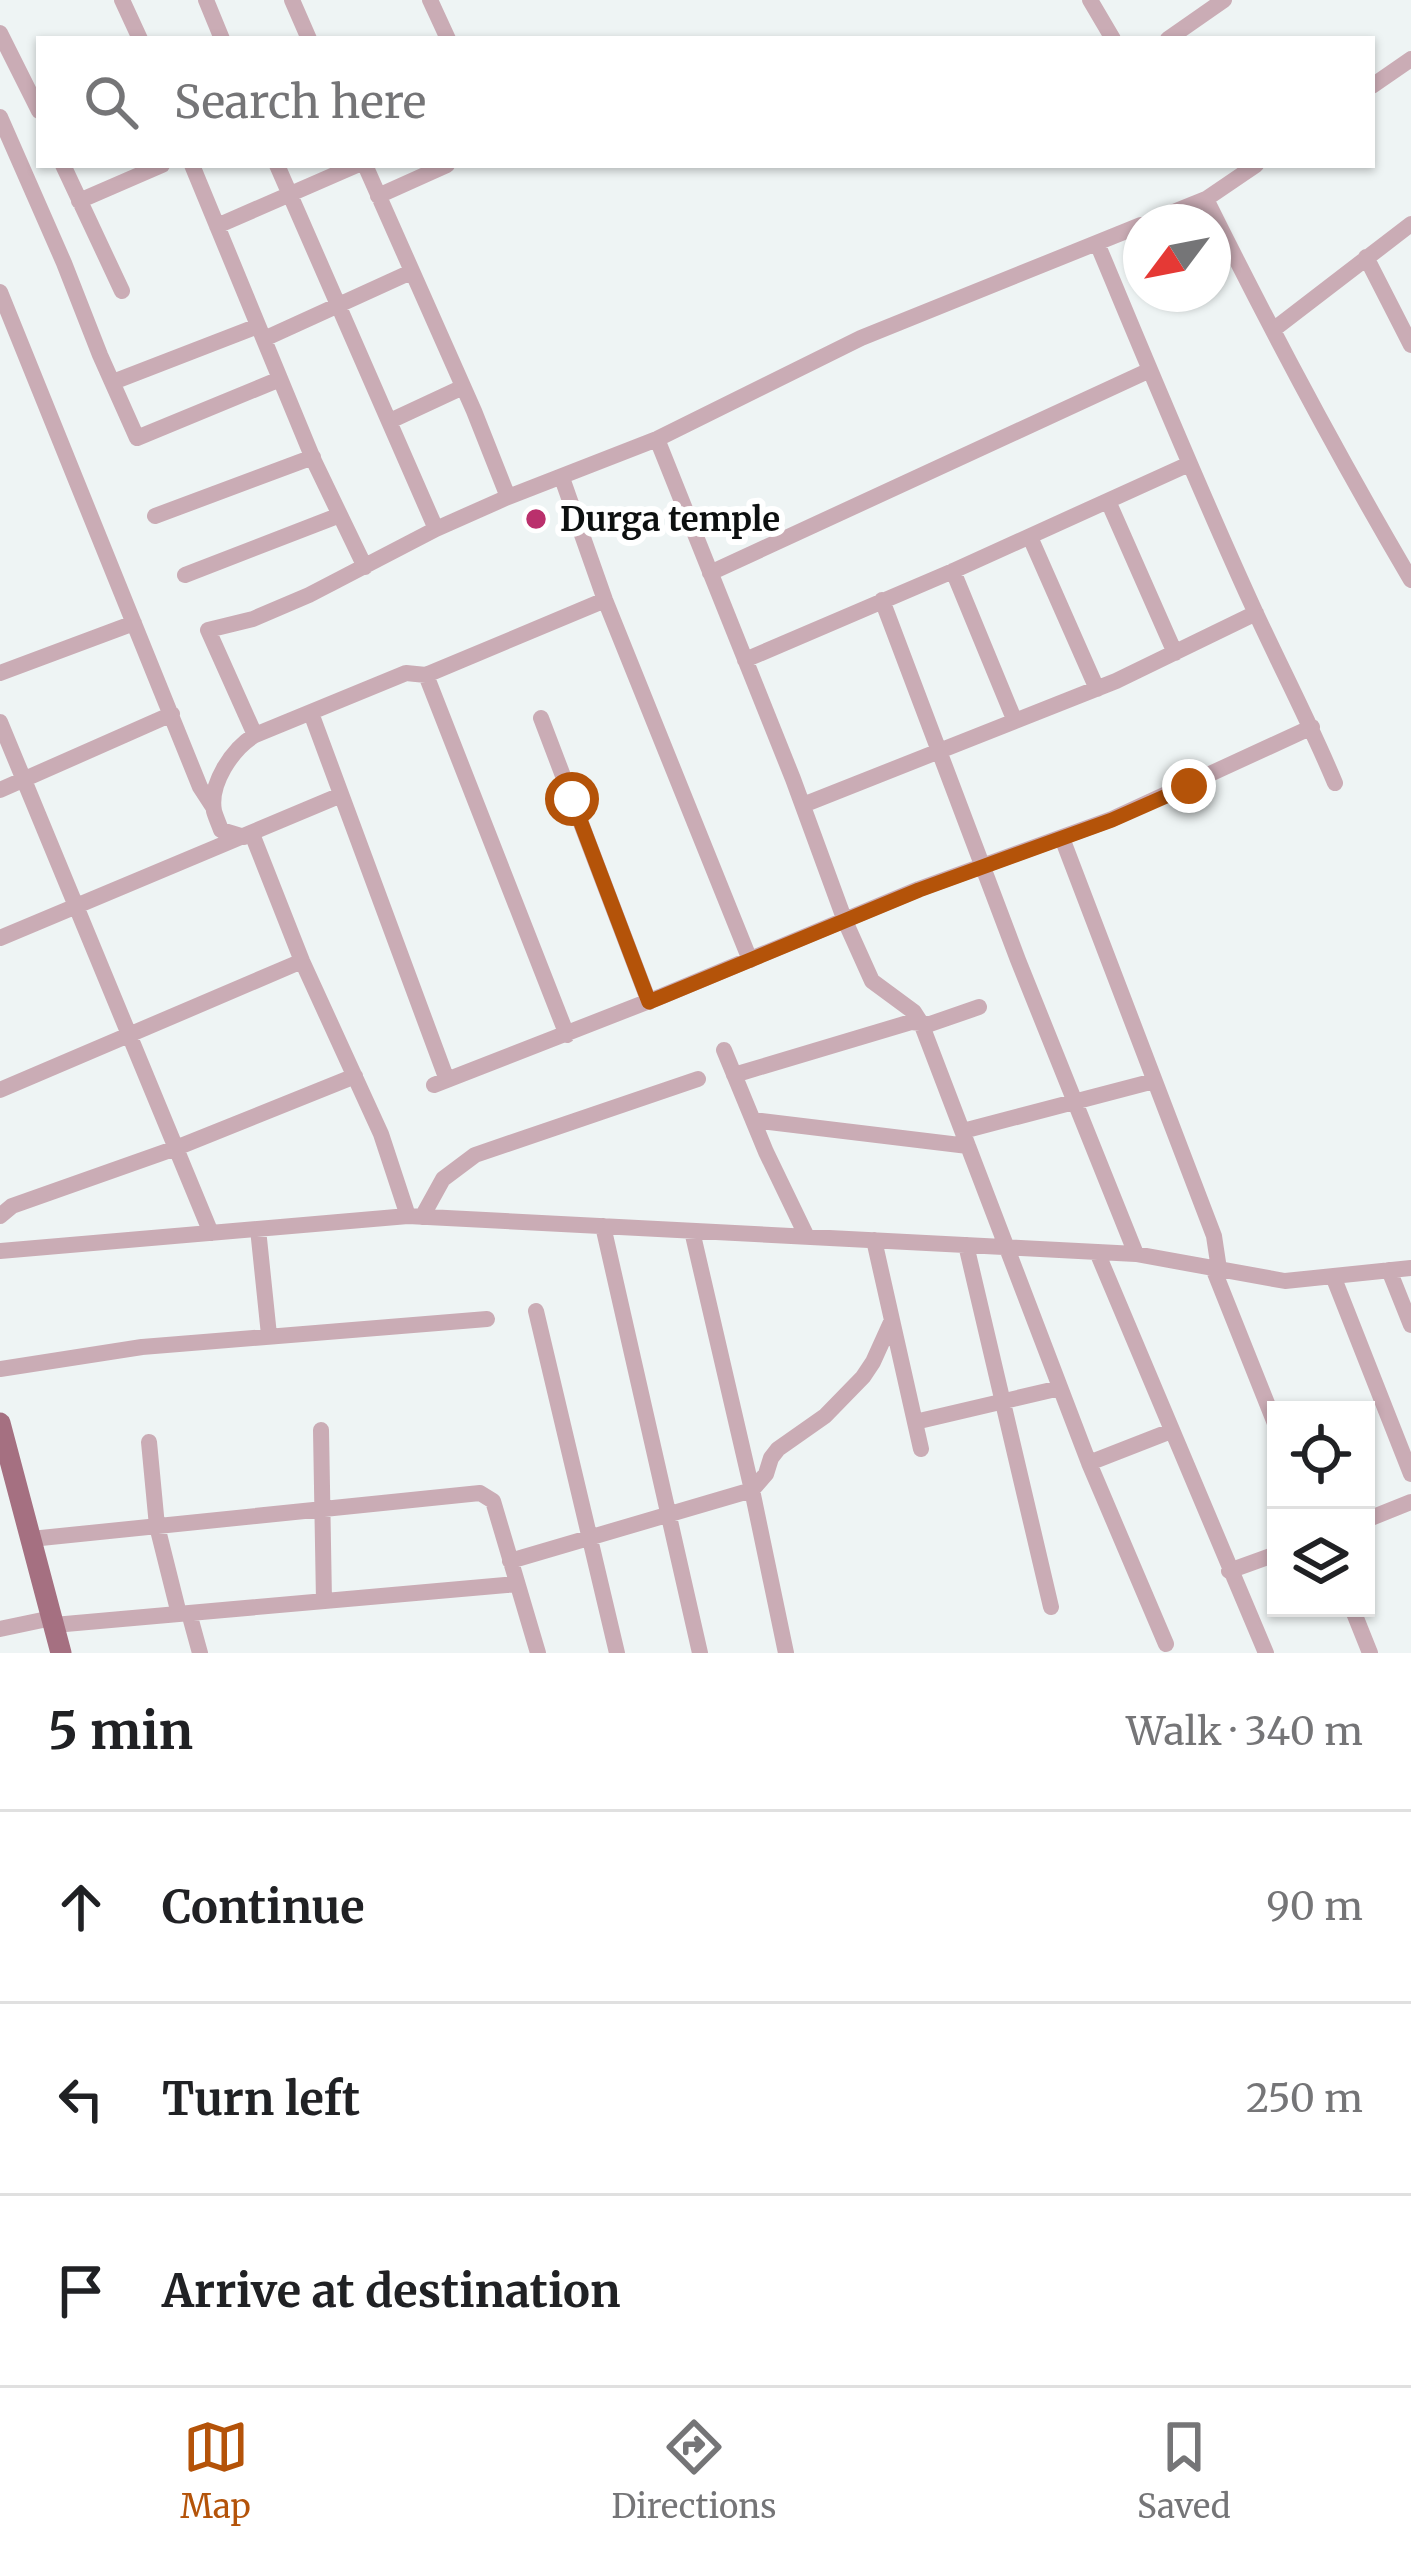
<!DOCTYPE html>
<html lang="en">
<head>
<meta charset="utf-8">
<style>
  body { margin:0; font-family:Merriweather,serif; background:#f2f2f2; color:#202124 }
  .controls { position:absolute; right:36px; bottom:36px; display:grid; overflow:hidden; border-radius:0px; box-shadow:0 3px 9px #0004 }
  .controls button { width:108px; height:108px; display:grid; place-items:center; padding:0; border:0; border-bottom:3px solid #e0e0e0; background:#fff; color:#202124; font:60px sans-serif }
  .compass { position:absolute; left:1123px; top:204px; width:108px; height:108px; border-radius:50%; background:#fff; box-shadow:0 3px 9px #0004; rotate:238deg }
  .stop { position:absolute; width:36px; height:36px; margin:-27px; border:9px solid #b45309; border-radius:50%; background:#fff }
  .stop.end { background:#b45309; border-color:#fff; box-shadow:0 3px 12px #0008 }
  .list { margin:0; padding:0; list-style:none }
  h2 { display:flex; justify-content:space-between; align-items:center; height:156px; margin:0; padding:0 48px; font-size:51px }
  h2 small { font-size:39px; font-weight:400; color:#757577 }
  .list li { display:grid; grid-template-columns:78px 1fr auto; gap:36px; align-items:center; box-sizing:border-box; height:192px; padding:0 48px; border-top:3px solid #e0e0e0 }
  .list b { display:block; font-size:45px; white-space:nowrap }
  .list em { font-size:39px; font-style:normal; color:#757577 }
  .icon { flex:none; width:66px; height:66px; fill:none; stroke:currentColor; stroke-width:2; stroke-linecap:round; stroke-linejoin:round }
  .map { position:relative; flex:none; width:1411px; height:1653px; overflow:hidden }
  .search { position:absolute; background:#fff; box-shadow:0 3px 9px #0004; left:36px; right:36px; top:36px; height:132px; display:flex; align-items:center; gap:30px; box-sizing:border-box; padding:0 42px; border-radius:0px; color:#757577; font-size:45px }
  .sheet { height:732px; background:#fff }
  nav { display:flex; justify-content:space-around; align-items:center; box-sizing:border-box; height:168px; border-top:3px solid #e0e0e0; background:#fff; font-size:33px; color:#757577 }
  nav a { display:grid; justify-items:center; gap:6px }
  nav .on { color:#b45309 }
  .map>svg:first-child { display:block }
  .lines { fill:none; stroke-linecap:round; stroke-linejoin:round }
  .minor { stroke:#caacb5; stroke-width:16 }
  .major { stroke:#a57081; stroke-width:21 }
  .route { stroke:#b45309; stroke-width:15 }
  .poi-dot { fill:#ba306c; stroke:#fff; stroke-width:4.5 }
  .labels { text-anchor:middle; stroke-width:12; stroke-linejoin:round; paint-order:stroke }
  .poi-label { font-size:33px; font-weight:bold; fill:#0d1010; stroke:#fff; text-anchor:start }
</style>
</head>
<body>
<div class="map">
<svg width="1411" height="1653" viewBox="0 0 1411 1653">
  <rect width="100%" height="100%" fill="#eef4f4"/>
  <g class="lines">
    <path class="minor" d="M122,0L140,39
      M206,0L222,39
      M292,0L309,39
      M430,0L448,39
      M1090,0L1113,39
      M0,33L39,111
      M1168,39L1224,0
      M1372,86L1411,59
      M0,117L64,263L100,355L137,438L280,379
      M63,165L122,291
      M192,165L314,461L365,567
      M277,165L436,529
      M365,165L474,411L508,497
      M378,196L447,165
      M1206,199C1270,328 1338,456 1411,580
      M79,201L162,165
      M1149,222L1206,199L1256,165
      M217,226L357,165
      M1097,243C1148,365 1198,487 1253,607C1280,666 1310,723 1335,783
      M1366,257L1411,345
      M0,292L200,787L213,807
      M1273,330L1411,224
      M264,339L411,272
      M113,382L258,326
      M390,421L463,387
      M657,439L793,779L845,921L872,981L914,1012L921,1023L1089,1463L1166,1644
      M562,478L605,600L750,960
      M1108,501L1175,653
      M155,516L313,457
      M1030,537L1097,689
      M953,571L1014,719
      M710,573L1150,370
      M185,575L340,515
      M882,600L1018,960L1136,1254
      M745,660L953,571L1189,464
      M0,673L134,623
      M426,675L567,1035
      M311,713L447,1080
      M541,718L649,1002
      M0,722L211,1233
      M255,735L406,673L426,675L605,600
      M0,790L172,714
      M803,805L1116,681L1256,613
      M252,834L302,961L381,1134L408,1216
      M244,837L221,830C219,824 216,818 214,811C209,784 232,749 255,735L208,630L253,619L309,595L436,529L508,497L657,439L861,338L1141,225
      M1062,838L1214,1236L1219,1269
      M0,938L341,795
      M724,1050L766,1152L807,1237
      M734,1075L911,1022L930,1024L979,1007
      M434,1085L662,996L919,889L1112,819L1312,727
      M0,1090L302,961
      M753,1120L968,1146
      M963,1131L1154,1081
      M0,1216L12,1206L176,1148L355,1076
      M422,1217L443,1179L475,1155L698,1079
      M603,1226L700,1653
      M258,1229L269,1335
      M692,1231L752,1490L786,1653
      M874,1240L921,1449
      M966,1245L1051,1607
      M0,1251L408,1216L1136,1254L1285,1281L1411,1268
      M1097,1252L1266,1653
      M1213,1268L1276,1426
      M1389,1270L1411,1325
      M1333,1276L1411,1474
      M536,1311L617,1653
      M0,1369L142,1347L487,1319
      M915,1422L1060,1388
      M321,1430L324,1601
      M149,1442L157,1526L179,1614
      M1089,1463L1171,1431
      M1366,1520L1411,1502
      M31,1539L480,1493L493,1501L538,1653
      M510,1561L752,1490L766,1474L771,1458L778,1449L825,1416L863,1377L873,1362L892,1320
      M1229,1571L1276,1554
      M1352,1608L1370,1653
      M189,1613L200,1653
      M54,1625L517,1584
      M0,1629L52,1618"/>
    <path class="major" d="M0,1423L61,1653"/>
  </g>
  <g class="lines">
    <path class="route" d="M572,799L649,1002L919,890L1112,820L1189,786"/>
  </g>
  <circle class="poi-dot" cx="536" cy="519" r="12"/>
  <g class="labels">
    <g class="poi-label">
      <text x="560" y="531">Durga temple</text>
    </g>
  </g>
</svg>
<div class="controls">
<button><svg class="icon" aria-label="locate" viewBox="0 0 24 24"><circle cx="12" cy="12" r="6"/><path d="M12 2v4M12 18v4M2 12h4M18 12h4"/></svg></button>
<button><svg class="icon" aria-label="layers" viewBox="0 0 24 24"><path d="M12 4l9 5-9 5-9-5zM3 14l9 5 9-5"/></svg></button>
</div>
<svg class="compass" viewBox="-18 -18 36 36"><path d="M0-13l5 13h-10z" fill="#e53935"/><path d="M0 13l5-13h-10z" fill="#757577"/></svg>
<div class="stop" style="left:572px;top:799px"></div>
<div class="stop end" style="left:1189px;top:786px"></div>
<div class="search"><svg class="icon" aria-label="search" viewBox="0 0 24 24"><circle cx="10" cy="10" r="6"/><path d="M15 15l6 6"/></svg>Search here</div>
</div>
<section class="sheet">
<h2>5 min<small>Walk · 340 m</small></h2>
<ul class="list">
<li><svg class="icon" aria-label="ahead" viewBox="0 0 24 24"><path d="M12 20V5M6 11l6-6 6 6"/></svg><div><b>Continue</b></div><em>90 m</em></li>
<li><svg class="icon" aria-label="left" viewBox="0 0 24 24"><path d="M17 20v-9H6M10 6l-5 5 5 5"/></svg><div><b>Turn left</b></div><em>250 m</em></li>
<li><svg class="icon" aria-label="arrive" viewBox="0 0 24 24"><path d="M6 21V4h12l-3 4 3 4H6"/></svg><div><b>Arrive at destination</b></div></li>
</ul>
</section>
<nav>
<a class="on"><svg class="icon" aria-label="map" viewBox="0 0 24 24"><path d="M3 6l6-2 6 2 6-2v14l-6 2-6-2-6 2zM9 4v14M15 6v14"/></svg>Map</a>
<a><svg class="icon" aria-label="directions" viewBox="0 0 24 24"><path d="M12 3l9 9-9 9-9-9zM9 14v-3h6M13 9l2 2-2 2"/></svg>Directions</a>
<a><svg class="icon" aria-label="saved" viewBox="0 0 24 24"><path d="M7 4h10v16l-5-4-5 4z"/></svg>Saved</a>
</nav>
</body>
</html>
